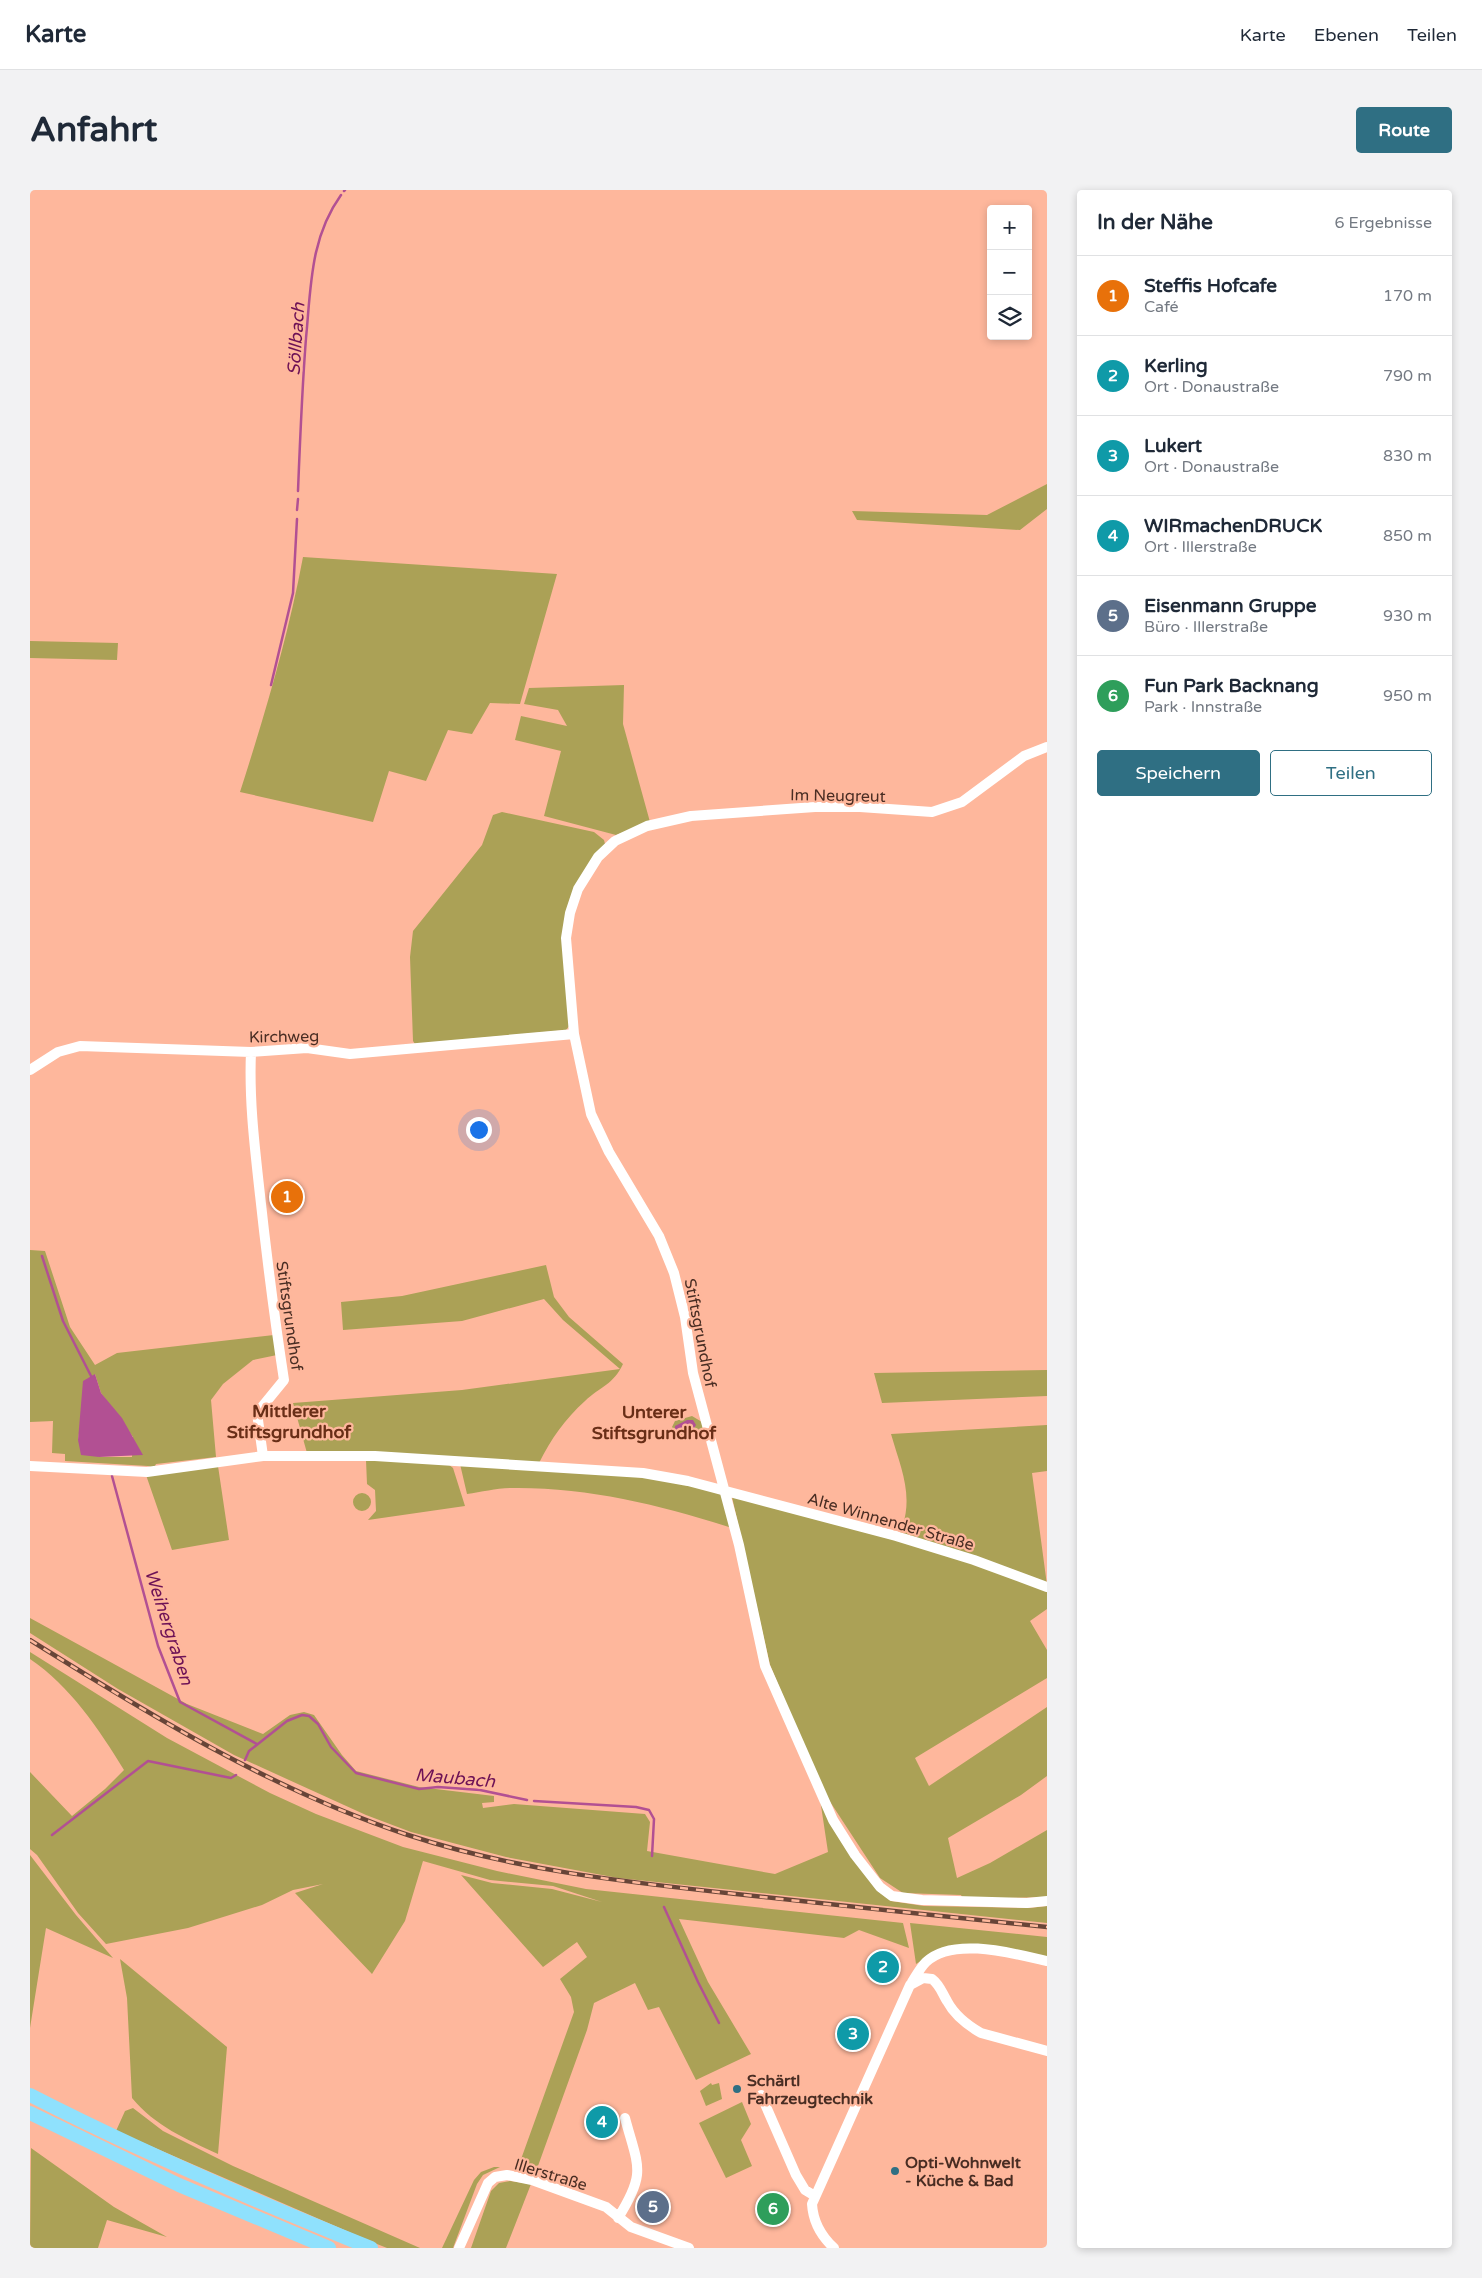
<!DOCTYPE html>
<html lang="de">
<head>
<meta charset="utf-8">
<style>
  body { margin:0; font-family:"Varela Round",sans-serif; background:#f2f2f3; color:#1f2937 }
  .controls { position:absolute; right:15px; top:15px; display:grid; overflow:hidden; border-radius:5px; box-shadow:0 2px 8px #0003 }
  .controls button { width:45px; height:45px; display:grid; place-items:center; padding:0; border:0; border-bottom:1px solid #e0e1e3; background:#fff; color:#1f2937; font:25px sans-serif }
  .you { position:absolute; left:448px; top:939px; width:18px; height:18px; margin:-12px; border:4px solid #fff; border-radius:50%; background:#1a73e8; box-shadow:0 0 0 8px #1a73e833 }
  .badge { display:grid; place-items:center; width:32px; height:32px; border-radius:50%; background:#2f6f83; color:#fff; font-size:16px; font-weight:700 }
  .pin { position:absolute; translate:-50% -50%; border:2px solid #fff; box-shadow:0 1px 5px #0006 }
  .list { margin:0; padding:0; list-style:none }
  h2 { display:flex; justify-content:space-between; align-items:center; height:65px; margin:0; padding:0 20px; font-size:21px }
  h2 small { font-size:16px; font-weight:400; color:#747a83 }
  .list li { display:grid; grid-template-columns:32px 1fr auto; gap:15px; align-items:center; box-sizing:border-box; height:80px; padding:0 20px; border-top:1px solid #e0e1e3 }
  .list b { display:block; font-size:19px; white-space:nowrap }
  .list p { margin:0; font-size:16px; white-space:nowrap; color:#747a83 }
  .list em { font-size:16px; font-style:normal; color:#747a83 }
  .actions { display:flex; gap:10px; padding:15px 20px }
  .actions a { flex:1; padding:11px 0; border:1px solid #2f6f83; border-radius:5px; text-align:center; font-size:18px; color:#2f6f83 }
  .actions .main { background:#2f6f83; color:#fff }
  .icon { flex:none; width:28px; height:28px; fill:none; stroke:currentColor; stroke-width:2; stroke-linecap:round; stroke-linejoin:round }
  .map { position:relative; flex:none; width:1017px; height:2058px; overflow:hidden; border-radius:5px }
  header { display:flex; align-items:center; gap:30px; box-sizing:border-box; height:70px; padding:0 25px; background:#fff; border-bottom:1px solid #e0e1e3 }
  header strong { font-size:24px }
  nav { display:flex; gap:28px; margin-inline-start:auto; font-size:18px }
  .intro { display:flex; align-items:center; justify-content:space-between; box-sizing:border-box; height:120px; padding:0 30px }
  h1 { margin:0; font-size:35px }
  .button { padding:12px 22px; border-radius:5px; background:#2f6f83; color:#fff; font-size:18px; font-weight:700 }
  main { display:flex; gap:30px; padding:0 30px }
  aside { flex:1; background:#fff; border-radius:5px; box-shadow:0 2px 8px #0003 }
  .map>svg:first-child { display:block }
  .green { fill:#aba156; fill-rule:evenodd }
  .water { fill:#b25093 }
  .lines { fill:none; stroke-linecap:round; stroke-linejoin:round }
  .stream { stroke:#b25093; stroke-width:2.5 }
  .minor { stroke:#fff; stroke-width:10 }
  .highway { stroke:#8fe1fd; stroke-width:14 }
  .rail-casing { stroke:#684538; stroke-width:4.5 }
  .rail { stroke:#feb79c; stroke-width:2.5; stroke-dasharray:8; stroke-linecap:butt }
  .poi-dot { fill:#2f6f83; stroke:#feb79c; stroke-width:2 }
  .labels { text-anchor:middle; stroke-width:4.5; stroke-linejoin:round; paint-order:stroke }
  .street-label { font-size:16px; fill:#492d23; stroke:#feb79c }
  .poi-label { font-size:16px; font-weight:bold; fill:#492d23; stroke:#feb79c; text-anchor:start }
  .water-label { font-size:18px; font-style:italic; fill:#6e1256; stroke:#feb79c }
  .neighbourhood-label { font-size:18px; font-weight:bold; fill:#692e17; stroke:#feb79c }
</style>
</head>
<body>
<header>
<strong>Karte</strong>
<nav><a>Karte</a><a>Ebenen</a><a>Teilen</a></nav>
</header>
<div class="intro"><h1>Anfahrt</h1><a class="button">Route</a></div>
<main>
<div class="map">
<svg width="1017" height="2058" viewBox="0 0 1017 2058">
  <rect width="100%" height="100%" fill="#feb79c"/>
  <path class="green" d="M1017,294V319L990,340L827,330L822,321L957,325Z
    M273,367L527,384L490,514L460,513L442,544L418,540L396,591L359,581L343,632L210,602C235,524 258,447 273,367Z
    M0,451L88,453L87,470L0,468Z
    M594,495L593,534L620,632L586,645L514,626L531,561L485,550L491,526L537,536L528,520L494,514L499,498Z
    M472,622L564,642L574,650L575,654L553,683L537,724L540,835L536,840L385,854L383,851L380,767L383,741L452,655L463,625Z
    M0,1060L15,1061L40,1137L65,1175L87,1163L244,1145L247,1165L223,1170L193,1194L181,1210L186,1267L126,1274L124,1278L118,1276L35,1271V1264L22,1263L23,1231L0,1232ZM65,1184L71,1203L103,1247L102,1267H69L48,1250L51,1229Z
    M516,1075L524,1107L539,1127L593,1174C583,1195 571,1196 555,1211C535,1229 521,1249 509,1273L277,1263L263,1213L432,1200L590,1179L533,1130L514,1109L432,1131L313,1140L311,1112L372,1106Z
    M1017,1180V1206L852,1213L844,1183Z
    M662,1226L672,1232L674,1239C663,1244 657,1253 644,1244L642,1237L645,1231Z
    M1017,1235V1281L1002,1283L1017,1395L984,1380L870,1343C885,1307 871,1279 861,1244Z
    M336,1270L418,1274L423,1278L435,1316L338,1330L346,1321L345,1300L337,1294Z
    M430,1274L547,1281L656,1292L692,1305L702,1338C630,1315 558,1297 482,1298C467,1298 452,1302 437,1304Z
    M188,1276L199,1350L142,1360L116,1285Z
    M323 1312a9 9 0 1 1 18 0a9 9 0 1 1-18 0Z
    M702,1307L910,1362L1017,1400V1419L1000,1431L1017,1460V1488L885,1568L899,1596L1017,1517V1586L991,1605L918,1648L927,1688L960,1673L1017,1640V1707L933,1709L931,1705L873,1703L850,1688L793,1601L740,1475Z
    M0,1428L157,1514L233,1544L260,1525L274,1522L284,1525L312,1565L326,1581L389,1597L464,1606V1612L452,1613L453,1618L484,1614L615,1624L620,1632L617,1661L745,1684L798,1662L790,1609L850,1702L861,1711L894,1716L999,1718L1017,1716V1733L588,1688L476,1667L381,1642L336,1625L204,1565L88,1499L0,1443Z
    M0,1462L137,1548L240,1603L286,1624L373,1657L467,1681L556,1699L873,1733L879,1758L829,1740L814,1748L649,1729L678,1792L721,1864L666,1890L629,1817L618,1820L605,1793L564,1813L557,1840L504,1987L491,1978L490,1972L544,1822L541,1807L530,1789L557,1767L547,1752L513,1777L431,1685L462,1693L522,1699L572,1712L523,1696L460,1690L393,1671L375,1731L342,1784L265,1703L293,1694L263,1700L232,1715L158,1738L76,1754L48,1723L7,1665L0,1659V1582L42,1626L75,1599L94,1580C69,1539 40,1496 0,1469Z
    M0,1665L46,1725L83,1768L16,1738L0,1838Z
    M880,1733L1017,1747V1767C972,1756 928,1745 886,1774Z
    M90,1769L197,1857L188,1964C156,1949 125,1936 102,1908L97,1808Z
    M681,1893L682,1895L689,1893L692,1909L676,1916L670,1901Z
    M712,1912L721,1934L711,1950L722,1976L696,1988L669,1933Z
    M103,1918L133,1941L203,1976L390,2058H357L342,2052L86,1941L95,1921Z
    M1,1958L84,2017L137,2047L77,2030L68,2058H0Z
    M464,1977H470L453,1985L447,1994L423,2058H412L444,1990L451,1982Z
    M480,1991L501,1994L476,2058H441L461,2001L469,1993Z"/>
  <path class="water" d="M65,1184L71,1203L92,1228L113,1265L69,1267L51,1265L48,1250L53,1191Z
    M657,1230H663L666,1235L664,1238L651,1240V1246L645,1242V1236Z"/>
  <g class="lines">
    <path class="stream" d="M314,1L315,0
      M268,301C270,250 272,199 276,148C281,97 280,48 311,5
      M267,320L268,309
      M241,495L263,403L267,329
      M12,1066L33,1131L61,1186
      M82,1286L128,1456L150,1512L227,1554
      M215,1570L219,1561L257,1531L272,1525L279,1526L288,1534L301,1557L326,1583L389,1599L408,1597L450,1600L497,1610
      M504,1611L606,1617L619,1620L624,1629L622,1666
      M22,1645L118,1571L201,1588L206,1585
      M634,1717L668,1792L689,1833"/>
    <path class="minor" d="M1017,557L994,566L932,612L902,622L830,617H785L661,626L617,636L585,651L568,667L548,699L540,723L536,748L544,844L561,924L579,962L629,1046L644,1083L655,1127L663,1183L709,1355L735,1476L803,1630L825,1665L850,1697L862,1706L892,1710L997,1713L1017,1711
      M221,862C219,907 224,951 229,996C236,1061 244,1125 254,1190L227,1223L233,1266
      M0,880L28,862L50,856L221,862L277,858L320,864L544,844
      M0,1276L117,1282L233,1266H345L613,1283L658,1291L866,1346L944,1370L1017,1397
      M882,1792C886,1786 890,1778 896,1772C923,1746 985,1764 1017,1771
      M731,1905L766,1985L775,2000L785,2006
      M588,2028C617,1982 608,1977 595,1928
      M429,2058L458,1993L465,1987L477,1985L502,1990L576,2017L601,2037L659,2058
      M804,2058C791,2046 783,2031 782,2014L880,1795L893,1788L902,1789C910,1795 912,1803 917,1811C925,1826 937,1835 951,1843L1017,1861"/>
    <path class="highway" d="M0,1905C111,1962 225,2011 341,2058
      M0,1923L149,1995L299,2058"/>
    <defs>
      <path id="rail" d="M0,1450C120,1525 242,1600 378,1645C484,1680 595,1692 706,1704C810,1716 913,1726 1017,1737"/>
    </defs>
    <use href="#rail" class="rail-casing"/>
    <use href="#rail" class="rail"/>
  </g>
  <g class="poi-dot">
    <circle cx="707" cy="1899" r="5"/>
    <circle cx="865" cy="1981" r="5"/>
  </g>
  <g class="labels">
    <g class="street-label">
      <text transform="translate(808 605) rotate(1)" y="6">Im Neugreut</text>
      <text transform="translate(254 846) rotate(-1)" y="6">Kirchweg</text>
      <text transform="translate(260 1126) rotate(82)" y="6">Stiftsgrundhof</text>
      <text transform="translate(671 1143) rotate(79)" y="6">Stiftsgrundhof</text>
      <text transform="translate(861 1331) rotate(16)" y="6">Alte Winnender Straße</text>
      <text transform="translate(521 1984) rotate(17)" y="6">Illerstraße</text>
    </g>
    <g class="poi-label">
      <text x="717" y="1896">Schärtl<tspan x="717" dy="18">Fahrzeugtechnik</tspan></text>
      <text x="875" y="1978">Opti-Wohnwelt<tspan x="875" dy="18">- Küche &amp; Bad</tspan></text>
    </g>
    <g class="water-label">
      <text transform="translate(266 149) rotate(-86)" y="6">Söllbach</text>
      <text transform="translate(139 1437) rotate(72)" y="6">Weihergraben</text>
      <text transform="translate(425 1588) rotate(5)" y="6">Maubach</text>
    </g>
    <g class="neighbourhood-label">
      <text x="259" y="1227">Mittlerer<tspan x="259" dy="21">Stiftsgrundhof</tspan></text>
      <text x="624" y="1228">Unterer<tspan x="624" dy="21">Stiftsgrundhof</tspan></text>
    </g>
  </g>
</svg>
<div class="controls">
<button>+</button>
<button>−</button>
<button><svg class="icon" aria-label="layers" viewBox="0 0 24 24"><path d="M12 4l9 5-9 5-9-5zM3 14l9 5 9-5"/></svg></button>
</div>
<div class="you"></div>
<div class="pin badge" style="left:257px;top:1007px;background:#e8710a">1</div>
<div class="pin badge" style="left:853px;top:1777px;background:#0f9aa8">2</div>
<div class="pin badge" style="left:823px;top:1844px;background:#0f9aa8">3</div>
<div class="pin badge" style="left:572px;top:1932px;background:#0f9aa8">4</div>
<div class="pin badge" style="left:623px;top:2017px;background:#5c6f8a">5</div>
<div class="pin badge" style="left:743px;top:2019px;background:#2e9e5b">6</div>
</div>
<aside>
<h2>In der Nähe<small>6 Ergebnisse</small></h2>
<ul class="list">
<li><span class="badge" style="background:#e8710a">1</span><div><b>Steffis Hofcafe</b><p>Café</p></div><em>170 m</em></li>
<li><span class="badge" style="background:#0f9aa8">2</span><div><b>Kerling</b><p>Ort · Donaustraße</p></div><em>790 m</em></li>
<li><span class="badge" style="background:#0f9aa8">3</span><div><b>Lukert</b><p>Ort · Donaustraße</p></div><em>830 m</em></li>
<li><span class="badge" style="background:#0f9aa8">4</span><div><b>WIRmachenDRUCK</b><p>Ort · Illerstraße</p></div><em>850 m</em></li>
<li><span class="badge" style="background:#5c6f8a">5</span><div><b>Eisenmann Gruppe</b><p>Büro · Illerstraße</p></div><em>930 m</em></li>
<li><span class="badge" style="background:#2e9e5b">6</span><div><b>Fun Park Backnang</b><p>Park · Innstraße</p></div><em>950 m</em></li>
</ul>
<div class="actions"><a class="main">Speichern</a><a>Teilen</a></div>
</aside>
</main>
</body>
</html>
